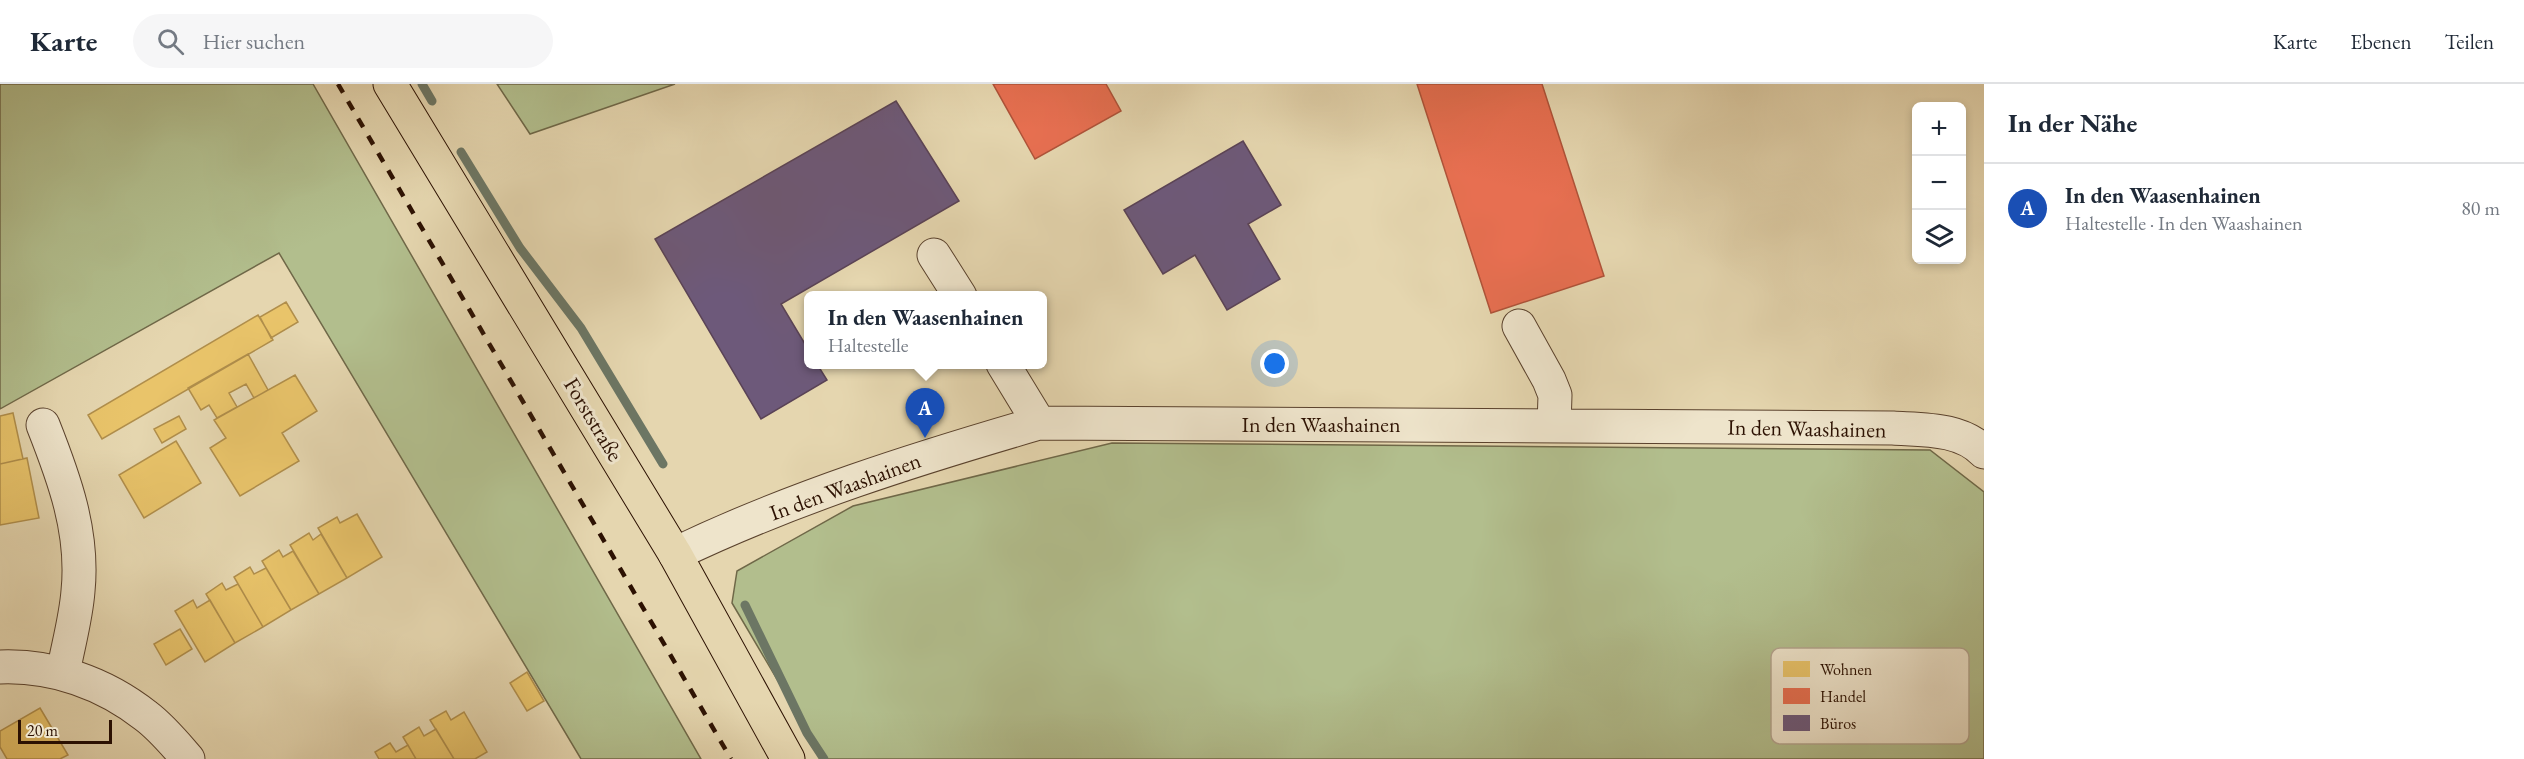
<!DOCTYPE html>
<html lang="de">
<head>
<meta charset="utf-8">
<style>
  body { margin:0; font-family:"EB Garamond",serif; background:#f6f6f7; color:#1f2937 }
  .controls { position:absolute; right:18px; top:18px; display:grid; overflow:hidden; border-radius:9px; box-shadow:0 3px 9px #0003 }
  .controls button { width:54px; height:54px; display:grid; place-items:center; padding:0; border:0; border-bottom:2px solid #e0e1e3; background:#fff; color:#1f2937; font:30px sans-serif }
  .scale { position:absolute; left:18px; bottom:15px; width:94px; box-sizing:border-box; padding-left:6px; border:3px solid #2c1102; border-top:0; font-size:16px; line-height:21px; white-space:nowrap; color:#2c1102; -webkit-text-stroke:4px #eee4cb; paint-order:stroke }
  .you { position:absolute; left:1275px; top:280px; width:21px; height:21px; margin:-15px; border:4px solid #fff; border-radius:50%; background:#1a73e8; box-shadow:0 0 0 9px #1a73e833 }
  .badge { display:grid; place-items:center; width:39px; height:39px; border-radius:50%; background:#8f2418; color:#fff; font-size:20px; font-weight:700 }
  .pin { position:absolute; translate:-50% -50px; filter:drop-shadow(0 2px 3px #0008) }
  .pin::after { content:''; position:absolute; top:32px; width:21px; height:18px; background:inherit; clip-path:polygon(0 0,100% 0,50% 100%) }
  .popup { position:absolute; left:804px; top:207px; width:243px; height:78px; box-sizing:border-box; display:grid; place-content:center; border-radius:9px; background:#fff; filter:drop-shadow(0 2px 4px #0005); font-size:20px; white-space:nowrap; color:#747a83 }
  .popup b { font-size:22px; color:#1f2937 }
  .popup::after { content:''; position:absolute; left:50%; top:100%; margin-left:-12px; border:12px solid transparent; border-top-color:#fff }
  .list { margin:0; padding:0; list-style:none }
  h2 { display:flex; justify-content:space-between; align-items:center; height:78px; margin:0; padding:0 24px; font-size:26px }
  h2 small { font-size:20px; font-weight:400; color:#747a83 }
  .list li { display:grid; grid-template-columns:39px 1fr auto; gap:18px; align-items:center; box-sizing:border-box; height:90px; padding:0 24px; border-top:2px solid #e0e1e3 }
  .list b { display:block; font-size:22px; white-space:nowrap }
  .list p { margin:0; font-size:20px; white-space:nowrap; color:#747a83 }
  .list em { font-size:20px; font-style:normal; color:#747a83 }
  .icon { flex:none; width:33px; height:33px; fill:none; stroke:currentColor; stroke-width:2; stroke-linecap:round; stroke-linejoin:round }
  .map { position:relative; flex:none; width:1984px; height:675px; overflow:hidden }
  header { display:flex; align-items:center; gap:36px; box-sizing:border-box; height:84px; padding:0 30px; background:#fff; border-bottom:2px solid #e0e1e3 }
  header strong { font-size:28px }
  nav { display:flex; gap:33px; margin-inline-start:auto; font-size:21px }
  .search { width:420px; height:54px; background:#f6f6f7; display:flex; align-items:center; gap:15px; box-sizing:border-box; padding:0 21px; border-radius:33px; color:#747a83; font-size:22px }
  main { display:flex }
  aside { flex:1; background:#fff }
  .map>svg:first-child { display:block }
  .green { fill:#b2be8d; stroke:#6f6848; stroke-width:1.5 }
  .homes { fill:#e9c46a; stroke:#b08e4b; stroke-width:1.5 }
  .shops { fill:#e76f51; stroke:#af5339; stroke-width:1.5 }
  .offices { fill:#6d597a; stroke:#5a4356; stroke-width:1.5 }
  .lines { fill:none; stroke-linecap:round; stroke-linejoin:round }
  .stream { stroke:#6c7664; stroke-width:9 }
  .minor-casing { stroke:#5a422d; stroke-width:35 }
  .major-casing { stroke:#2c1102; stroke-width:35 }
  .minor { stroke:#eee4cb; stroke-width:33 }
  .major { stroke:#e5d6af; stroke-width:33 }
  .rail { stroke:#2c1102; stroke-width:4.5; stroke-dasharray:10 10; stroke-linecap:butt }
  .labels { text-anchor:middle; stroke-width:6; stroke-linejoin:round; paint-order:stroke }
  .street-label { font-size:22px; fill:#2c1102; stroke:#eee4cb }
  .key { fill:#eee4cb; stroke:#b4a58f; stroke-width:1.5 }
  .key-label { font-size:16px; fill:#2c1102 }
</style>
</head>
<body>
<header>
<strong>Karte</strong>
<div class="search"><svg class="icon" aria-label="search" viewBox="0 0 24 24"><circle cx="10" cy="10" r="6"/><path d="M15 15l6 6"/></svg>Hier suchen</div>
<nav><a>Karte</a><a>Ebenen</a><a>Teilen</a></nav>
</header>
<main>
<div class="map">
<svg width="1984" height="675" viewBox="0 0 1984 675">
  <rect width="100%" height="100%" fill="#e5d6af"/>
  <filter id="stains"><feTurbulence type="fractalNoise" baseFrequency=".00333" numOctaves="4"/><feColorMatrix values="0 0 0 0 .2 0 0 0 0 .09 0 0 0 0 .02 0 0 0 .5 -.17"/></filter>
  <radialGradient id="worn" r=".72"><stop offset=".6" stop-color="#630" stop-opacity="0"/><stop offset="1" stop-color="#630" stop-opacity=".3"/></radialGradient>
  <path class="green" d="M0,0H313L701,675H581L279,169L0,325Z
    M497,0H675L530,50Z
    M1112,359L1930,366L1984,408V675H824L732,519L737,487L853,422Z"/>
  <path class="homes" d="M286,218L298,238L271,254L260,233Z
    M258,231L273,256L102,355L88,331Z
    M248,270L268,306L254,314L246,300L229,309L237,323L217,334L209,321L201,326L188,304Z
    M295,291L317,327L282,349L299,377L240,412L210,364L226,354L214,336Z
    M13,329L23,375L0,380V332Z
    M179,332L186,345L162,359L154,345Z
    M176,357L201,399L144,434L119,391Z
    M27,374L39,434L0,441V380Z
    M357,430L382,473L347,494L318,444L337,433L340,439Z
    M309,449L313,456L321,450L347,494L319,510L290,461Z
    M279,466L283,473L293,467L319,510L291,526L262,477Z
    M250,483L254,490L266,484L291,526L263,543L234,493Z
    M222,499L226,506L238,500L263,543L235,559L206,510Z
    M193,516L197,524L210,516L235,559L205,578L175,527Z
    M180,545L192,565L166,581L154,560Z
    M527,588L544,617L527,627L510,599Z
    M40,624L68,671L60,675H7L0,663V647Z
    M446,627L451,636L464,628L487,668L475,675H454L430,636Z
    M419,643L424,652L436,645L454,675H416L403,653Z
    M390,659L396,668L408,661L416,675H379L375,668Z"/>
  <path class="shops" d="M993,0H1106L1121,27L1035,75Z
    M1417,0H1542L1604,192L1491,229Z"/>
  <path class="offices" d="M896,17L959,117L781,220L808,265V280H817L827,296L761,335L655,155Z
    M1243,57L1281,121L1248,140L1280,195L1227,226L1195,171L1163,190L1124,126Z"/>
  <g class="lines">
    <path class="stream" d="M422,0L432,17
      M461,68L520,164L581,244L663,380
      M745,521L807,649L824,675"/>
    <defs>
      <path id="minor" d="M934,171L960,212
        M1519,242L1549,296L1555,311L1554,342
        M1003,280L1039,339
        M43,341C64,394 84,448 78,507C76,534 68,562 63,589
        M675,470C791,414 915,375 1039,339L1893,344C1924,346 1961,344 1984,368
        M0,583C53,581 104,599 146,632C162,644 175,660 188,675"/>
      <path id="major" d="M390,0L675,470L788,675"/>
    </defs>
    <use href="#minor" class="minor-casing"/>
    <use href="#major" class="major-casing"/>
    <use href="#minor" class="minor"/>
    <use href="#major" class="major"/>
    <path class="rail" d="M338,0L731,675"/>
  </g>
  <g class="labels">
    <g class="street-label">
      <text transform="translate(594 335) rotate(59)" y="8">Forststraße</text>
      <text x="1321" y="348">In den Waashainen</text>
      <text transform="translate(1807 344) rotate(1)" y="8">In den Waashainen</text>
      <text transform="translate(845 402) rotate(-20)" y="8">In den Waashainen</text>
    </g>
  </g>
  <rect x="1771" y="564" width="198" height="96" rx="9" class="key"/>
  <rect x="1783" y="577" width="27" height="16" fill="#e9c46a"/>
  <rect x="1783" y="604" width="27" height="16" fill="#e76f51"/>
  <rect x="1783" y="631" width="27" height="16" fill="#6d597a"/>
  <g class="key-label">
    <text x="1820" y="591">Wohnen</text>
    <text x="1820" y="618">Handel</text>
    <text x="1820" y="645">Büros</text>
  </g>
  <rect width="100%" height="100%" filter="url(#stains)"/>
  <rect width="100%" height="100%" fill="url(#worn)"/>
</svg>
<div class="controls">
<button>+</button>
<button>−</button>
<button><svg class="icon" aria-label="layers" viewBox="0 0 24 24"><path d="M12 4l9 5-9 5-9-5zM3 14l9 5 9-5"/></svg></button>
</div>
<div class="scale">20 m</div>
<div class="you"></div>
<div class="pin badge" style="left:925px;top:354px;background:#1a4fb4">A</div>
<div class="popup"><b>In den Waasenhainen</b>Haltestelle</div>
</div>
<aside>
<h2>In der Nähe<small></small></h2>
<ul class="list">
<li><span class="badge" style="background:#1a4fb4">A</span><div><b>In den Waasenhainen</b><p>Haltestelle · In den Waashainen</p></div><em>80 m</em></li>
</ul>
</aside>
</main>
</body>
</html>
